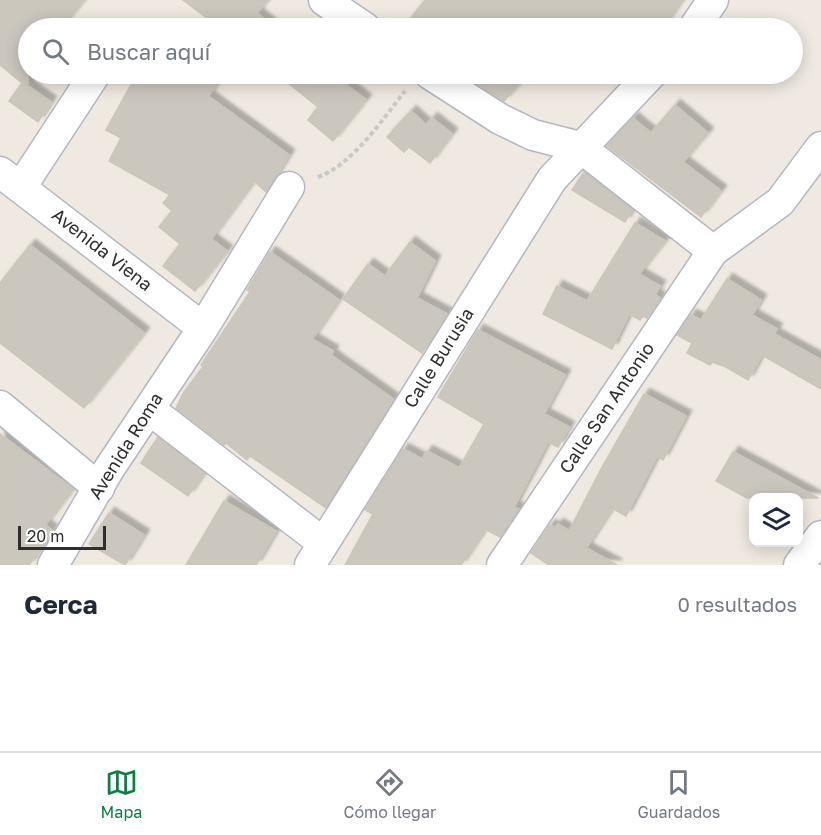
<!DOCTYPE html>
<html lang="es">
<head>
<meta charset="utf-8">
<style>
  body { margin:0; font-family:"Golos Text",sans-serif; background:#f6f6f7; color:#1f2937 }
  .controls { position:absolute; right:18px; bottom:18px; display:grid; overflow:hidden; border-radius:12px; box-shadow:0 3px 15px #0003 }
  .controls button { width:54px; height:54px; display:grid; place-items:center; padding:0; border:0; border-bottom:2px solid #e0e1e3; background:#fff; color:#1f2937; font:30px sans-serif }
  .scale { position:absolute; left:18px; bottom:15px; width:88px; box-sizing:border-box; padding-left:6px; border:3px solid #2e2e2e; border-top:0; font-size:16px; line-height:21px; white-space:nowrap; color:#2e2e2e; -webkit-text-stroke:4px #fff; paint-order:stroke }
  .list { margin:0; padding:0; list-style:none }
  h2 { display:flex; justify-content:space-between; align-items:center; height:78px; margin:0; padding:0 24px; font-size:26px }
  h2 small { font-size:20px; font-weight:400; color:#747a83 }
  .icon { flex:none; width:33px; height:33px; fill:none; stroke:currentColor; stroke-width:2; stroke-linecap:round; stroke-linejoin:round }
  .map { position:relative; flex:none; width:821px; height:565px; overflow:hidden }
  .search { position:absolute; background:#fff; box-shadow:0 3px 15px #0003; left:18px; right:18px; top:18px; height:66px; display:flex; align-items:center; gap:15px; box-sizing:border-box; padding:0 21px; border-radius:33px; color:#747a83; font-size:22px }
  .sheet { height:186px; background:#fff }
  nav { display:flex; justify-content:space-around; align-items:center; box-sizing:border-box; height:84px; border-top:2px solid #e0e1e3; background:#fff; font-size:16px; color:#747a83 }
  nav a { display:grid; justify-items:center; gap:3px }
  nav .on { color:#0b8043 }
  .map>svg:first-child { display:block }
  .building { fill:#cbc7bf; stroke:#cbc5ba; stroke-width:1.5; filter:url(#shadow) }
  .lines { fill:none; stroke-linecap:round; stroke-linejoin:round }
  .minor-casing { stroke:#b4b7c1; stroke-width:33 }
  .path { stroke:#c9c9c9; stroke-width:4; stroke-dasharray:4.5 3; stroke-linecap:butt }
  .minor { stroke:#fff; stroke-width:30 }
  .labels { text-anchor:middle; stroke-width:4.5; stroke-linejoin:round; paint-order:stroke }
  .street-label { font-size:18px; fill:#2e2e2e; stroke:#fff }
</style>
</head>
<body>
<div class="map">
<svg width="821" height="565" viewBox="0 0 821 565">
  <defs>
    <filter id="shadow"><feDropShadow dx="5.5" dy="-5.5" stdDeviation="1.5" flood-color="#0004"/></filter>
  </defs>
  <rect width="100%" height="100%" fill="#efe9e1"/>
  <path class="building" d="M0,0H84L61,28H28V86L51,102L38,122L9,101L22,83L0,65Z
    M183,0H268L257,13L275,28H220Z
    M425,0H682L662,28H403Z
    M137,74H225L208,96L289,155L266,192L254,181L211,239L227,251L195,291L163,266L180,244L159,227L172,211L163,203L170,195L109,161L121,138L106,130Z
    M277,74H332L366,100L333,141L308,120L318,107Z
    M482,74H506L519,84L504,101L475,82Z
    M675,105L708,133L683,162L721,191L701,217L607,146L633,118L651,133Z
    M411,111L426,125L432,118L452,134L430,163L409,147L404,152L387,137Z
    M584,172L632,210L625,222L572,190Z
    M635,223L665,241L639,274L660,286L655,295L660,298L647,318L643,316L640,320L629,314L612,349L543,314L557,286L587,301Z
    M410,242L435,261L417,298L447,314L422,353L343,299L368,264L385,276Z
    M30,245L144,333L84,408L0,343V283Z
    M270,252L339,300L312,339L333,351L331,355L393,399L326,508L250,456L247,460L226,443L224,445L176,408L184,392L203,367L201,365L250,292L247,290Z
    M727,279L761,300L752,315L777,329L774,334L821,360V389L762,355L748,380L726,367L712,362L710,365L687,353L692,343L677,335L691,315L701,320Z
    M478,330L565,375L544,414L569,427L558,447L548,442L514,507L519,509L500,537L485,529L461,565H345L373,514L365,510L403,449L422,459L427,451L459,468L484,424L438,397Z
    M644,394L686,416L663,460L657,456L626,516L612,508L586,548L617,565H549L531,553L550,525L555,528L558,524L569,531L601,469Z
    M0,434L73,489L45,525L52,530L29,565H0Z
    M158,437L204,473L188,496L141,463Z
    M733,452L818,498H747L716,481Z
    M224,501L276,531L256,565H186Z
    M109,513L144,535L125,565L89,544Z"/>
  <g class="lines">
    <defs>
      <path id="minor" d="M324,0L365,28
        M694,28L713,0
        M430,74L500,119L533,135L580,147L713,251
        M0,172L203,328
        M21,187L95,74
        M0,406L99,488
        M149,409L322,542
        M53,565L109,469L203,328L289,187
        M310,565L552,179L651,74
        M502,565L713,251L780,202L821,147
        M799,565L821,536"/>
    </defs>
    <use href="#minor" class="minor-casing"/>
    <path class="path" d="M318,177C352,165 383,119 405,91"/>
    <use href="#minor" class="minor"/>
  </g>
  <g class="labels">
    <g class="street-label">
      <text transform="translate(102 250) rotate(38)" y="6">Avenida Viena</text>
      <text transform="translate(439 358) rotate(-58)" y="6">Calle Burusia</text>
      <text transform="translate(607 408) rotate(-56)" y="6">Calle San Antonio</text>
      <text transform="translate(126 446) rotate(-58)" y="6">Avenida Roma</text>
    </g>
  </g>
</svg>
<div class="controls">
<button><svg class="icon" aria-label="layers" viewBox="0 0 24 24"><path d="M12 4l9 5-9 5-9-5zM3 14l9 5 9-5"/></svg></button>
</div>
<div class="scale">20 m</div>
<div class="search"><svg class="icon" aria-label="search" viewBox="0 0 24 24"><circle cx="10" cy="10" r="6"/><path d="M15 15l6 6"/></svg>Buscar aquí</div>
</div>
<section class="sheet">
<h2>Cerca<small>0 resultados</small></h2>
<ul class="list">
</ul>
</section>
<nav>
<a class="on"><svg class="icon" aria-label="map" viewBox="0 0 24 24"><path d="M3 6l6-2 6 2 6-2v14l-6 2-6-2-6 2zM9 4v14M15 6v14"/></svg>Mapa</a>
<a><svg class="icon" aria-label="directions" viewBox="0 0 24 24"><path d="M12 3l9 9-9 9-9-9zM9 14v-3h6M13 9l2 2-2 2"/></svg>Cómo llegar</a>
<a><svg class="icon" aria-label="saved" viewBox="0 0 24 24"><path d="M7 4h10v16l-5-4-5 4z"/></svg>Guardados</a>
</nav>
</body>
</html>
